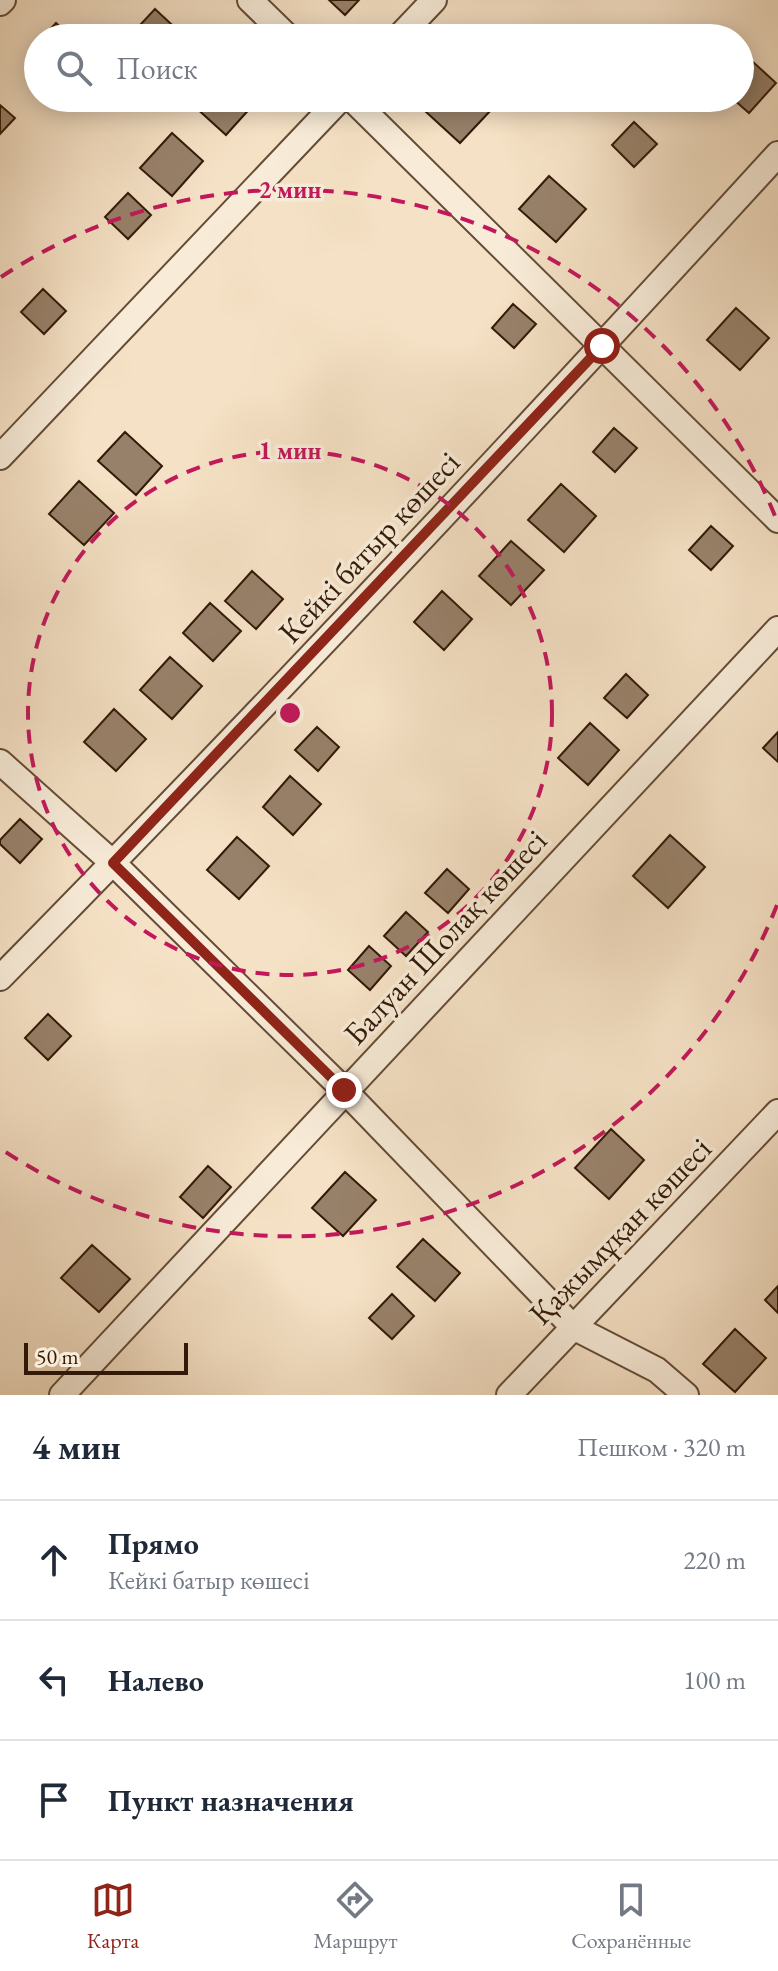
<!DOCTYPE html>
<html lang="ru">
<head>
<meta charset="utf-8">
<style>
  body { margin:0; font-family:"EB Garamond",serif; background:#f6f6f7; color:#1f2937 }
  .scale { position:absolute; left:24px; bottom:20px; width:164px; box-sizing:border-box; padding-left:8px; border:4px solid #331a08; border-top:0; font-size:22px; line-height:28px; white-space:nowrap; color:#331a08; -webkit-text-stroke:6px #f8ecd9; paint-order:stroke }
  .stop { position:absolute; width:24px; height:24px; margin:-18px; border:6px solid #8f2418; border-radius:50%; background:#fff }
  .stop.end { background:#8f2418; border-color:#fff; box-shadow:0 2px 8px #0008 }
  .list { margin:0; padding:0; list-style:none }
  h2 { display:flex; justify-content:space-between; align-items:center; height:104px; margin:0; padding:0 32px; font-size:34px }
  h2 small { font-size:26px; font-weight:400; color:#747a83 }
  .list li { display:grid; grid-template-columns:52px 1fr auto; gap:24px; align-items:center; box-sizing:border-box; height:120px; padding:0 32px; border-top:2px solid #e0e1e3 }
  .list b { display:block; font-size:30px; white-space:nowrap }
  .list p { margin:0; font-size:26px; white-space:nowrap; color:#747a83 }
  .list em { font-size:26px; font-style:normal; color:#747a83 }
  .icon { flex:none; width:44px; height:44px; fill:none; stroke:currentColor; stroke-width:2; stroke-linecap:round; stroke-linejoin:round }
  .map { position:relative; flex:none; width:778px; height:1395px; overflow:hidden }
  .search { position:absolute; background:#fff; box-shadow:0 4px 20px #0003; left:24px; right:24px; top:24px; height:88px; display:flex; align-items:center; gap:20px; box-sizing:border-box; padding:0 28px; border-radius:44px; color:#747a83; font-size:30px }
  .sheet { height:464px; background:#fff }
  nav { display:flex; justify-content:space-around; align-items:center; box-sizing:border-box; height:112px; border-top:2px solid #e0e1e3; background:#fff; font-size:22px; color:#747a83 }
  nav a { display:grid; justify-items:center; gap:4px }
  nav .on { color:#8f2418 }
  .map>svg:first-child { display:block }
  .building { fill:#98816a; stroke:#331a08; stroke-width:2 }
  .lines { fill:none; stroke-linecap:round; stroke-linejoin:round }
  .minor-casing { stroke:#644c37; stroke-width:28 }
  .minor { stroke:#f8ecd9; stroke-width:24 }
  .route { stroke:#8f2418; stroke-width:10 }
  .ring { fill:none; stroke:#c2185b; stroke-width:4; stroke-dasharray:14 10 }
  .labels { text-anchor:middle; stroke-width:7; stroke-linejoin:round; paint-order:stroke }
  .street-label { font-size:32px; fill:#331a08; stroke:#f8ecd9 }
  .centre { fill:#c2185b; stroke:#f8ecd9; stroke-width:4 }
  .ring-label { font-size:24px; text-anchor:middle; font-weight:bold; fill:#c2185b; stroke:#f8ecd9; stroke-width:7; stroke-linejoin:round; paint-order:stroke }
</style>
</head>
<body>
<div class="map">
<svg width="778" height="1395" viewBox="0 0 778 1395">
  <rect width="100%" height="100%" fill="#f5e1c5"/>
  <filter id="stains"><feTurbulence type="fractalNoise" baseFrequency=".0025" numOctaves="4"/><feColorMatrix values="0 0 0 0 .2 0 0 0 0 .09 0 0 0 0 .02 0 0 0 .5 -.17"/></filter>
  <radialGradient id="worn" r=".72"><stop offset=".6" stop-color="#630" stop-opacity="0"/><stop offset="1" stop-color="#630" stop-opacity=".3"/></radialGradient>
  <path class="building" d="M329,0H359L345,15Z
    M155,9L185,37L184,38H128Z
    M56,23L73,38H42Z
    M740,50L776,83L749,113L732,98H740Z
    M202,98H245L253,105L226,135L194,106Z
    M438,98H480L492,109L460,143L426,112Z
    M0,105L15,118L0,134Z
    M634,122L657,144L634,167L612,145Z
    M172,133L203,161L172,196L140,168Z
    M549,176L586,209L556,242L519,209Z
    M128,193L151,215L128,239L105,217Z
    M43,289L66,311L44,334L21,312Z
    M513,304L536,324L514,348L492,328Z
    M736,308L769,338L740,370L707,340Z
    M614,428L637,448L615,472L593,452Z
    M125,432L162,466L136,495L98,461Z
    M79,481L114,513L84,545L49,514Z
    M561,484L596,516L564,552L528,520Z
    M711,526L733,546L711,570L689,550Z
    M511,541L544,570L511,605L479,576Z
    M252,571L283,599L256,629L225,601Z
    M442,591L472,619L444,650L414,622Z
    M210,603L241,631L213,661L183,633Z
    M170,657L202,686L172,719L140,690Z
    M626,674L648,695L627,718L604,698Z
    M114,709L146,739L116,771L84,742Z
    M590,723L619,750L588,785L558,758Z
    M317,727L339,747L318,771L295,750Z
    M778,732V762L763,748Z
    M290,776L321,804L293,835L263,807Z
    M20,819L42,839L20,863L0,844V840Z
    M670,835L705,867L668,908L633,876Z
    M237,837L269,866L239,899L207,870Z
    M447,869L469,889L448,913L425,893Z
    M406,912L428,932L406,956L384,936Z
    M369,946L391,966L370,990L348,970Z
    M48,1014L71,1036L48,1060L25,1038Z
    M611,1129L644,1160L609,1199L575,1168Z
    M208,1166L231,1187L203,1218L180,1197Z
    M345,1172L376,1200L343,1236L312,1208Z
    M423,1239L460,1273L435,1301L397,1267Z
    M92,1245L130,1279L99,1312L61,1278Z
    M778,1286V1313L765,1300Z
    M392,1294L414,1316L392,1339L369,1318Z
    M735,1329L766,1358L735,1392L703,1364Z"/>
  <g class="lines">
    <defs>
      <path id="minor" d="M250,0L289,38
        M0,3L3,0
        M398,38L434,0
        M351,98L778,520
        M0,457L341,98
        M0,762L113,863L344,1090L573,1327L657,1370L686,1395
        M0,978C265,709 523,433 778,154
        M62,1395L778,629
        M509,1395L778,1112"/>
    </defs>
    <use href="#minor" class="minor-casing"/>
    <use href="#minor" class="minor"/>
  </g>
  <g class="lines">
    <path class="route" d="M344,1090L113,863L602,346"/>
  </g>
  <g class="ring">
    <circle cx="290" cy="713" r="262"/>
    <path d="M777 905A523 523 0 0 1 1 1149M1 277A523 523 0 0 1 777 521"/>
  </g>
  <g class="labels">
    <g class="street-label">
      <text transform="translate(369 547) rotate(-47)" y="11">Кейкі батыр көшесі</text>
      <text transform="translate(445 937) rotate(-47)" y="11">Балуан Шолақ көшесі</text>
      <text transform="translate(620 1231) rotate(-46)" y="11">Қажымұқан көшесі</text>
    </g>
  </g>
  <circle cx="290" cy="713" r="12" class="centre"/>
  <g class="ring-label">
    <text x="290" y="198">2 мин</text>
    <text x="290" y="459">1 мин</text>
  </g>
  <rect width="100%" height="100%" filter="url(#stains)"/>
  <rect width="100%" height="100%" fill="url(#worn)"/>
</svg>
<div class="scale">50 m</div>
<div class="stop" style="left:602px;top:346px"></div>
<div class="stop end" style="left:344px;top:1090px"></div>
<div class="search"><svg class="icon" aria-label="search" viewBox="0 0 24 24"><circle cx="10" cy="10" r="6"/><path d="M15 15l6 6"/></svg>Поиск</div>
</div>
<section class="sheet">
<h2>4 мин<small>Пешком · 320 m</small></h2>
<ul class="list">
<li><svg class="icon" aria-label="ahead" viewBox="0 0 24 24"><path d="M12 20V5M6 11l6-6 6 6"/></svg><div><b>Прямо</b><p>Кейкі батыр көшесі</p></div><em>220 m</em></li>
<li><svg class="icon" aria-label="left" viewBox="0 0 24 24"><path d="M17 20v-9H6M10 6l-5 5 5 5"/></svg><div><b>Налево</b></div><em>100 m</em></li>
<li><svg class="icon" aria-label="arrive" viewBox="0 0 24 24"><path d="M6 21V4h12l-3 4 3 4H6"/></svg><div><b>Пункт назначения</b></div></li>
</ul>
</section>
<nav>
<a class="on"><svg class="icon" aria-label="map" viewBox="0 0 24 24"><path d="M3 6l6-2 6 2 6-2v14l-6 2-6-2-6 2zM9 4v14M15 6v14"/></svg>Карта</a>
<a><svg class="icon" aria-label="directions" viewBox="0 0 24 24"><path d="M12 3l9 9-9 9-9-9zM9 14v-3h6M13 9l2 2-2 2"/></svg>Маршрут</a>
<a><svg class="icon" aria-label="saved" viewBox="0 0 24 24"><path d="M7 4h10v16l-5-4-5 4z"/></svg>Сохранённые</a>
</nav>
</body>
</html>
